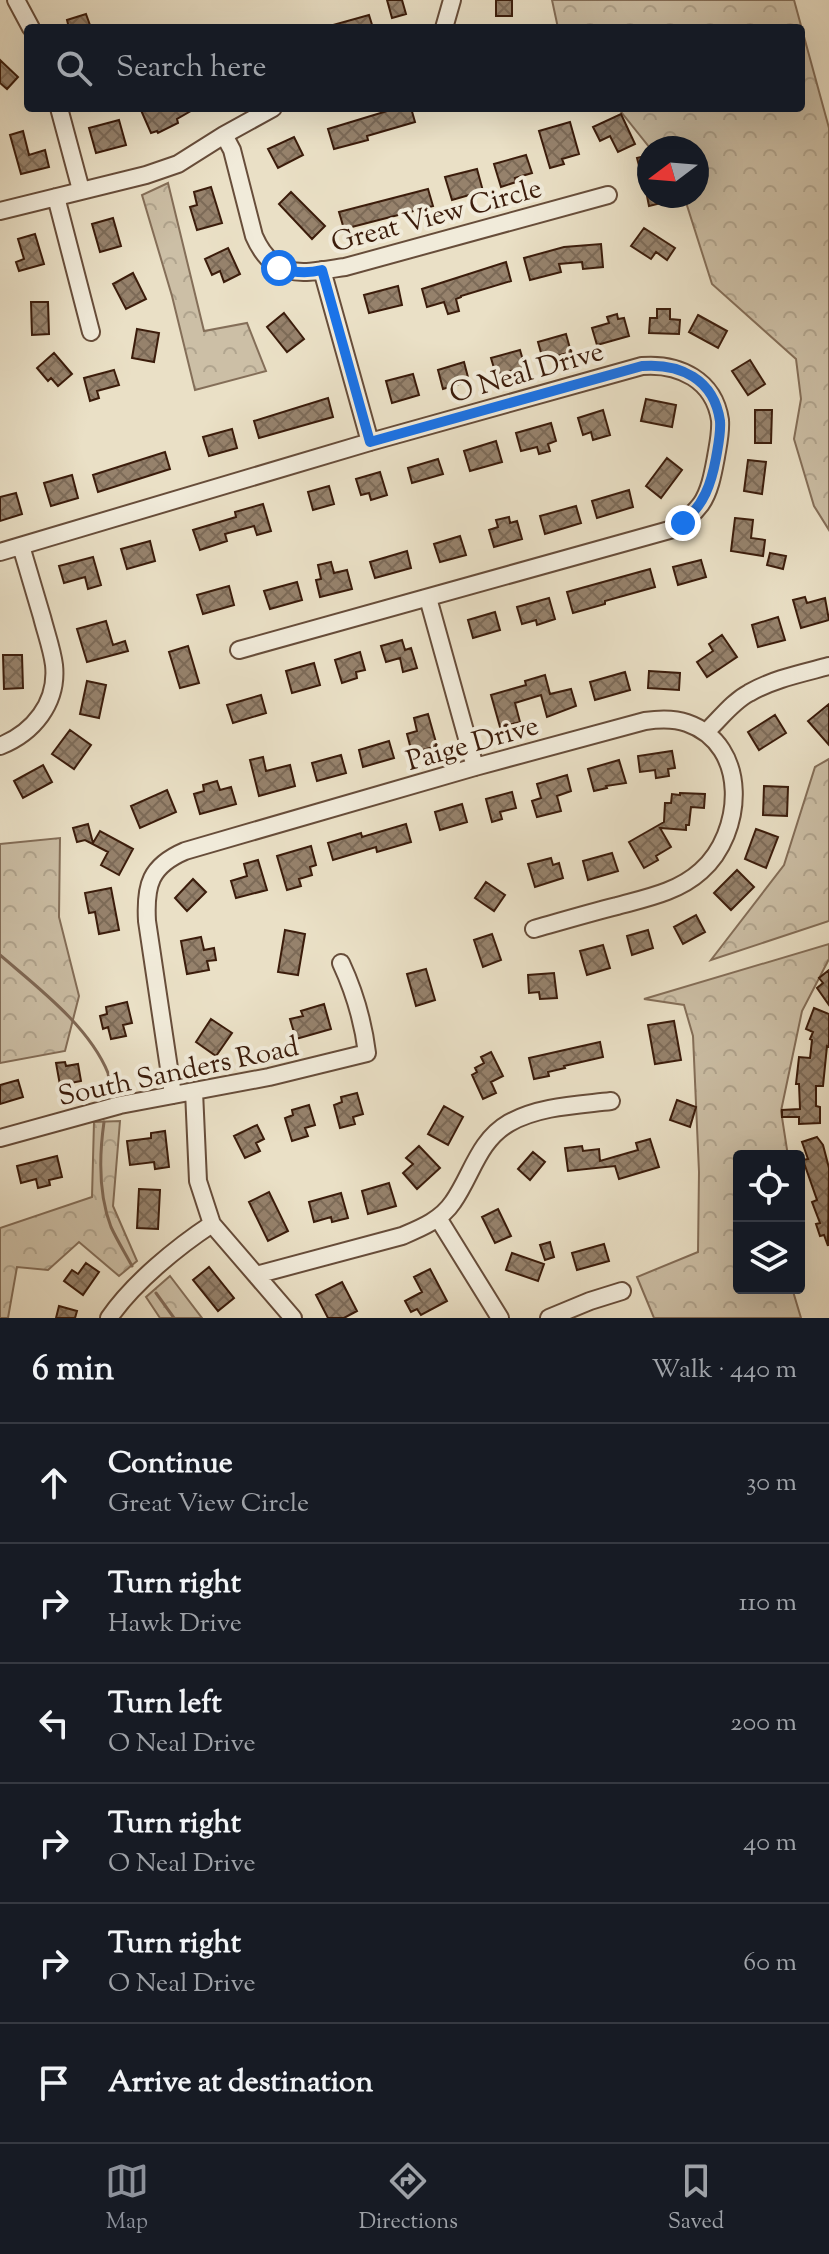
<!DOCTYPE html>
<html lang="en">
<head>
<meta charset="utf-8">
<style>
  body { margin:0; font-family:"Sorts Mill Goudy",serif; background:#20242c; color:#f1f3f6 }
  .controls { position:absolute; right:24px; bottom:24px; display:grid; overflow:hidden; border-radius:8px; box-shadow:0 8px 32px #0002 }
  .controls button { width:72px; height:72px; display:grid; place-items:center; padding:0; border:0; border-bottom:2px solid #363941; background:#171b24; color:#f1f3f6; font:40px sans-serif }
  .compass { position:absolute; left:637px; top:136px; width:72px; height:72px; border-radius:50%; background:#171b24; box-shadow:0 8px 32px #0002; rotate:254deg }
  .stop { position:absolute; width:24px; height:24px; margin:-18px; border:6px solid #1a73e8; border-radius:50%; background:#fff }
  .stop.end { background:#1a73e8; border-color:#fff; box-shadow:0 2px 8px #0008 }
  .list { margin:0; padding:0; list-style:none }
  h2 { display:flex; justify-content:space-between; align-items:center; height:104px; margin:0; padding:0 32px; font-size:34px }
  h2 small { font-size:26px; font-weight:400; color:#9ea1a6 }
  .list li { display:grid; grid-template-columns:52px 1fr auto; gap:24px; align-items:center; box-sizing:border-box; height:120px; padding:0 32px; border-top:2px solid #363941 }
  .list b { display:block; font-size:30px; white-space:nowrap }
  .list p { margin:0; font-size:26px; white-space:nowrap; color:#9ea1a6 }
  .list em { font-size:26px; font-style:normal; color:#9ea1a6 }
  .icon { flex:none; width:44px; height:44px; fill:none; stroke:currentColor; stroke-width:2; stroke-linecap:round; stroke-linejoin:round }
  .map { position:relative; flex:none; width:829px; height:1318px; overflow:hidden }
  .search { position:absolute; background:#171b24; box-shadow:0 8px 32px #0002; left:24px; right:24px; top:24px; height:88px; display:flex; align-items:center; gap:20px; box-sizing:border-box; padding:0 28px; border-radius:8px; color:#9ea1a6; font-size:30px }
  .sheet { height:824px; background:#171b24 }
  nav { display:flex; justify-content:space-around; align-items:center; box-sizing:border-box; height:112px; border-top:2px solid #363941; background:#171b24; font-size:22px; color:#9ea1a6 }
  nav a { display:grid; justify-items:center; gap:4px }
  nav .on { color:#8c9099 }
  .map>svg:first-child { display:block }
  .forest { fill:url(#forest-crowns); stroke:#846e58; stroke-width:2 }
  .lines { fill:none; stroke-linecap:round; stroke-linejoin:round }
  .stream { stroke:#806955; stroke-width:3 }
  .building { fill:url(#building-cross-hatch); stroke:#3b1c0b; stroke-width:2 }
  .minor-casing { stroke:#674d3a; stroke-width:20 }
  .minor { stroke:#f1ebda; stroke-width:16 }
  .route { stroke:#1a73e8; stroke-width:10 }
  .labels { text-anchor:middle; stroke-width:8; stroke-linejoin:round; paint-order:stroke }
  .street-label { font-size:28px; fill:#3b1c0b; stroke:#f1ebda }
</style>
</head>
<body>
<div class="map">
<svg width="829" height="1318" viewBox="0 0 829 1318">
  <defs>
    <pattern id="forest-crowns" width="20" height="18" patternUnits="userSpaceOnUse" patternTransform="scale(2)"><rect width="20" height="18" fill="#ccbfa6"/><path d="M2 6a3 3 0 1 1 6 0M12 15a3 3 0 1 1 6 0" fill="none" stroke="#b0a48e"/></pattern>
    <pattern id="building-cross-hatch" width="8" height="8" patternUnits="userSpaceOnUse" patternTransform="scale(2)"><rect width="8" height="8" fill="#96826c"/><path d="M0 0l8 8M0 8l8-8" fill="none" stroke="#7c6a57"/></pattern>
  </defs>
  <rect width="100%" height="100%" fill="#eae0c6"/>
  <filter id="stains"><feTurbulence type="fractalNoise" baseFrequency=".0025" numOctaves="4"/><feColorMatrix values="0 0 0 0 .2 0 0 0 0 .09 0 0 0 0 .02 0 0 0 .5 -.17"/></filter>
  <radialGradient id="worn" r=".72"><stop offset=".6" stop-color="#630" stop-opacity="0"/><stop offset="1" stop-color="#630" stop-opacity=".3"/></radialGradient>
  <path class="forest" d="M552,0H794L829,128V530L814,506L794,439L801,399L796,359L712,284L684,196H697V148H650L618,108H801V28H558Z
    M168,183L204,331L247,323L266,371L195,390L172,296L142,195Z
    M829,759V921L711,960L784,865L815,767Z
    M60,838L59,917L79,996L65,1051L0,1063V844Z
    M829,944V959L802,1011L781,1111L788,1156H739V1288H792L801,1318H654L637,1277L698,1252L699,1172L693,1036L684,1005L644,999Z
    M120,1121L113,1206L137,1261L119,1276L79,1242L48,1270L17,1267L8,1318H0V1228L92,1197L94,1122Z
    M170,1276L202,1318H160L146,1297Z"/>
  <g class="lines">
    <path class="stream" d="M0,955C37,987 89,1026 108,1073C110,1080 108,1089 108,1097
      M104,1122C99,1157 98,1193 111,1227C117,1240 125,1253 132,1266
      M156,1293L174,1318"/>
  </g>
  <path class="building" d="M387,0H402L406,14L392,18Z
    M496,0H512V16H496Z
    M86,14L91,28H69L67,20Z
    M369,15L373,28H333V25Z
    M0,60L18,77L7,89L0,83Z
    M140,108H196L177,119L178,123L158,133L157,131L151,133Z
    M397,108H411L415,122L367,136L368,140L334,149L328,129Z
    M621,114L635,144L618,152L610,136L600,141L593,127Z
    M119,120L126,145L96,153L89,128Z
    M570,122L579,154L562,159L564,164L550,168L539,131Z
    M23,131L29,155L45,150L49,167L21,174L10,135Z
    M294,137L303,155L278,168L268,149Z
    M526,155L532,173L515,178L516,182L501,187L494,164Z
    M649,155V192L646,193L637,158Z
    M477,169L483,191L452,200L445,177Z
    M211,187L222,223L197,230L190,207L197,205L194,192Z
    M428,189L433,206L344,229L339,212Z
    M291,192L325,226L312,239L279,204Z
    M647,196H676L677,199L649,206Z
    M113,218L121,246L100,252L92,224Z
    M644,228L675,248L667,260L656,252L651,259L631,246Z
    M35,234L44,264L19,271L16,262L24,259L18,239Z
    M601,244L603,267L583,269L582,262L559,264L561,272L530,280L524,258L564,247Z
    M228,248L240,274L224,282L220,271L212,275L205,259Z
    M506,262L511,281L461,296V297L456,299L459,311L448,314L444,302L427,307L422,289Z
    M133,273L146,299L126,309L113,284Z
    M398,286L402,305L369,313L364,295Z
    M31,302H48L49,334L32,335Z
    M657,309H670V319L680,320L679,334L649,333L650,318H657Z
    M284,313L304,339L287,352L267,327Z
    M617,314L618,319L624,318L629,336L597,345L592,328L609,323L607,317Z
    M698,315L727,331L718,348L689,332Z
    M137,329L159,333L154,362L132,358Z
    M566,334L571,352L543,360L538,342Z
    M520,350L525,367L496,375L491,358Z
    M54,353L72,374L58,386L51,378L48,381L37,368Z
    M750,360L765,384L748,395L732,371Z
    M464,362L469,381L443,389L438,370Z
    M114,370L119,385L97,391L99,398L90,401L84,378Z
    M413,374L419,395L392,403L386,381Z
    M328,398L333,417L259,438L254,421Z
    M646,399L676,405L672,427L641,421Z
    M603,410L610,435L593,440L591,432L583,435L578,418Z
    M755,410H772L771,443H755Z
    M551,423L556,441L548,444L550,451L539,454L537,447L521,451L516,433Z
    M232,429L237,448L209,456L203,437Z
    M496,441L502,462L470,471L464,451Z
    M165,452L170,469L98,492L93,475Z
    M667,458L682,470L661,498L646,486Z
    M438,459L443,474L412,483L408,468Z
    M748,460L766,462L762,494L744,491Z
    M380,472L387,495L371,500L369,493L361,495L356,479Z
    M72,475L78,498L51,506L44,483Z
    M329,486L334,504L313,510L308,492Z
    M629,490L633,507L597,518L592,501Z
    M16,493L22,514L0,521V497Z
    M263,504L271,531L257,535L254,526L225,534L227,541L200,550L193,530L236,517L235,512Z
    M576,506L581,523L545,534L540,516Z
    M509,517L510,523L517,521L522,539L494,547L489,530L498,527L496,520Z
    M735,518L753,520L751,538L765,540L763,556L731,551Z
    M460,536L466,555L440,562L434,544Z
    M150,541L155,561L127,569L121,549Z
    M407,551L411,568L375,578L370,562Z
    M770,553L786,556L783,569L767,565Z
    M93,557L101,585L88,589L85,577L64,583L59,566Z
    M701,560L706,577L678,585L673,567Z
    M331,562L334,573L347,570L352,589L320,597L316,580L321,579L318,565Z
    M650,569L655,587L605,601V604L573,613L567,592Z
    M297,582L302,600L270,609L264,591Z
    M229,586L234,605L203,614L197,595Z
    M805,597L807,603L825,598L829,620L801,628L793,600Z
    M549,598L555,619L537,625L536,620L522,624L517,607Z
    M495,612L500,630L473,638L468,620Z
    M778,617L785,640L758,647L752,625Z
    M106,621L113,645L125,641L128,651L87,662L77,629Z
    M722,635L737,657L707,677L697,662L713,651L709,644Z
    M402,640L405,650L411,648L417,668L403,672L400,658L386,662L381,646Z
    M188,646L199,683L180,688L169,652Z
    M360,652L365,670L356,672L357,678L342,683L335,660Z
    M3,655H22L23,688L4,689Z
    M314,663L320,685L292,693L286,671Z
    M649,671L680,673L679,690L648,688Z
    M625,672L630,690L595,700L590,682Z
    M545,675L550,694L571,689L576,706L547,717L541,695L515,703L520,722L500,727L491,695L526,685L525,681Z
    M87,681L106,685L99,718L80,714Z
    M261,695L266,713L233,723L227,705Z
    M829,704V745L808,721Z
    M428,714L437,746L412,753L407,734L417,731L414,718Z
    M775,715L786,733L759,750L748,732Z
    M70,730L91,745L74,769L52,754Z
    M389,741L394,758L363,767L359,750Z
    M672,751L675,768L668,769L669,776L656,778L655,770L640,772L638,756Z
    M341,755L346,773L317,781L312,763Z
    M263,757L266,771L290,765L295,786L259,796L250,760Z
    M619,760L626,783L606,786L607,788L594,791L588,769Z
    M43,765L52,782L23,798L14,781Z
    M567,775L571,791L557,796L561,811L537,817L532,801L541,798L537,784Z
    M217,781L220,790L231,787L236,804L200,814L194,794L204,791L203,785Z
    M764,786L788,787L787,816L763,815Z
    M167,790L176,812L140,828L131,806Z
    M512,792L516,808L500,812L502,819L492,822L486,799Z
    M680,793L705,794L704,808L691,807L689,825H686V830L660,828L671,847L656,856L658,860L644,868L629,842L664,822L665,803H671L672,794L680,795Z
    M462,804L467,822L440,830L435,812Z
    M88,824L93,843L100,831L133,849L119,875L101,865L108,852L85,840L77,842L73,828Z
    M406,824L411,842L377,852L376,847L333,860L328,843L361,833L362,837Z
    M756,829L778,837L766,868L745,859Z
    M311,846L316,865L310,867L312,875L299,879L301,886L287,890L277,856Z
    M612,853L618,871L588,880L583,861Z
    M551,858L553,865L559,863L563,878L535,887L528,864Z
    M258,860L267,890L236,898L231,881L247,876L244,864Z
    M737,870L754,887L731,910L714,893Z
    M193,879L206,892L187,911L175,898Z
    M486,882L505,895L494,911L475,898Z
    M111,888L119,930L99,934L95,912L89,913L85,893Z
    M696,915L705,932L683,944L674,927Z
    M285,930L305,934L298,975L278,972Z
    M648,930L653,948L632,955L627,936Z
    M492,934L501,960L483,967L474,940Z
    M201,937L204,950L214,948L216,960L207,961L209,970L187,974L181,941Z
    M603,945L610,968L587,975L580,951Z
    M426,969L435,1000L416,1006L407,974Z
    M829,970V1005L817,988L823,983L819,978Z
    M554,973L557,998L540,999L539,992L529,993L528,975Z
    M127,1002L132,1023L123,1025L126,1036L111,1039L108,1027L103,1029L100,1016L107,1014L106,1007Z
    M324,1004L331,1029L296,1039L290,1019L303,1016L301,1011Z
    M814,1008L829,1014V1047L827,1046L823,1086H816V1106L820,1107V1123L799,1124V1117H782V1110L800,1109L799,1084H796L799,1057L810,1058L812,1040L810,1039L813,1032L806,1029Z
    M211,1019L232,1033L216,1056L196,1042Z
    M674,1021L681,1060L655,1064L648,1025Z
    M600,1042L603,1057L564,1066L565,1068L548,1072L549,1076L534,1079L529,1058Z
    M491,1052L503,1076L491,1082L496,1093L483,1099L472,1075L477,1072L475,1068L484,1063L481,1057Z
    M65,1062L66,1066L78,1064L81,1081L60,1085L56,1063Z
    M18,1080L23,1097L0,1104V1085Z
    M357,1093L363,1114L353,1117L355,1124L340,1128L334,1105L342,1102L341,1097Z
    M677,1100L696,1107L690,1127L670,1120Z
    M309,1105L315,1125L305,1128L308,1136L292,1141L285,1118L293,1115L292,1110Z
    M444,1106L463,1117L448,1145L428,1134Z
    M257,1125L264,1139L256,1143L260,1151L245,1158L234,1136Z
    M165,1131L169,1167L155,1169L154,1162L130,1165L127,1141L151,1138V1133Z
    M817,1137L823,1145L829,1168L828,1246L824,1235L820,1236L816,1224L820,1223L812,1202L817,1200L803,1160L808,1159L802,1142Z
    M650,1139L659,1167L619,1179L615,1166L568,1171L565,1148L582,1146L583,1151L599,1149L600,1161L638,1150L636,1143Z
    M419,1146L440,1168L417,1189L403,1173L413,1164L406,1158Z
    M533,1152L545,1162L530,1180L518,1169Z
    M57,1156L62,1177L49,1180L50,1185L38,1188L36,1179L21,1183L17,1166Z
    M389,1183L396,1206L368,1214L362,1191Z
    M139,1189L160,1190L158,1229L137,1228Z
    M269,1192L288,1231L268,1241L249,1202Z
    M341,1193L348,1218L332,1222L331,1217L314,1222L309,1202Z
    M498,1209L511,1236L495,1243L482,1217Z
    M550,1242L554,1257L545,1260L540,1245Z
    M604,1244L609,1261L577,1270L572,1253Z
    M512,1253L544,1264L538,1281L506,1270Z
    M86,1263L99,1272L83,1295L64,1281L72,1270L78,1274Z
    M209,1267L234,1298L218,1311L193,1280Z
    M430,1269L447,1301L421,1315L417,1309L411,1312L405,1301L422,1292L414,1277Z
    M342,1282L357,1311L344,1318H328L316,1295Z
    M59,1306L77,1311L75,1318H56Z"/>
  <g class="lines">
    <defs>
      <path id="minor" d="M16,0L31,28
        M444,28L452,0
        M59,108L81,190
        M224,135L232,150L254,236C274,282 304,273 345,267L608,195
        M56,197L91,332
        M0,211L146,175L178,164L224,135L273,108
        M322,270L370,442
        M0,552L370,442L642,366C679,363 714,380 720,420C721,433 718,445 716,457C713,473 710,491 701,504C693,515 683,522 673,529L239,650
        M428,598L475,767
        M706,732C720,719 732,702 749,693C773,679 803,673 829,666
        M0,746C33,733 58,703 54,665C52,649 46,633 42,617C35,593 28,570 21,546
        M194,1091L198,1181L212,1224L293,1318
        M173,1095L147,921C145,885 150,866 185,851L475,767L645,721C659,719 673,718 687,723C750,745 744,833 701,871C678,892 646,898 617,906C589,913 562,921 534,929
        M0,1138L120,1105L269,1077L367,1053C363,1021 355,993 341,963
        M438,1218L500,1318
        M256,1275L402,1236C421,1228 441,1220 453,1202C472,1175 478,1141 509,1123C539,1106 578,1105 611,1101
        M109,1318C133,1283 177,1247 212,1224
        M549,1318L590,1301L622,1291"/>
    </defs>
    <use href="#minor" class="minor-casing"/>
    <use href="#minor" class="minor"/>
  </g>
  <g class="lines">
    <path class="route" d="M279,268C294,273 307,274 322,270L370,442L642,366C680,363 714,379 720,421C721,433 718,446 716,458C711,485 704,504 683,523"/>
  </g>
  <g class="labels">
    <g class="street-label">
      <text transform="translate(436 214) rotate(-15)" y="10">Great View Circle</text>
      <text transform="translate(526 371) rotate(-16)" y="10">O Neal Drive</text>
      <text transform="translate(472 742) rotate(-16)" y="10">Paige Drive</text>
      <text transform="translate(178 1070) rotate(-12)" y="10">South Sanders Road</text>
    </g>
  </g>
  <rect width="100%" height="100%" filter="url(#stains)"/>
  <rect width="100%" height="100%" fill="url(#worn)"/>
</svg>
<div class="controls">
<button><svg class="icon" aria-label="locate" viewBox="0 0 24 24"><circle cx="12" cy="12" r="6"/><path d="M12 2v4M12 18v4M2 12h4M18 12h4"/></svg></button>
<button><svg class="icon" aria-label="layers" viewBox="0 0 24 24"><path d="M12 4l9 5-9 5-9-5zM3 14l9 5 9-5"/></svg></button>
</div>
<svg class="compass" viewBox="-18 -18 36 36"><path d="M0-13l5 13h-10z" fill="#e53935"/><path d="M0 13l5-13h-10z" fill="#9ea1a6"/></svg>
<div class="stop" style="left:279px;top:268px"></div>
<div class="stop end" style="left:683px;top:523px"></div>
<div class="search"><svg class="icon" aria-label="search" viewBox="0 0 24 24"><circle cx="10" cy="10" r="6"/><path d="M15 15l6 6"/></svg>Search here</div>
</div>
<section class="sheet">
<h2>6 min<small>Walk · 440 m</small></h2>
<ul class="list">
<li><svg class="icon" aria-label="ahead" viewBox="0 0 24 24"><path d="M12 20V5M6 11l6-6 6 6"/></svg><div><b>Continue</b><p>Great View Circle</p></div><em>30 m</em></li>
<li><svg class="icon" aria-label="right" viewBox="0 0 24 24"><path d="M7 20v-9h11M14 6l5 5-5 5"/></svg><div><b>Turn right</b><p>Hawk Drive</p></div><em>110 m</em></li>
<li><svg class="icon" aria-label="left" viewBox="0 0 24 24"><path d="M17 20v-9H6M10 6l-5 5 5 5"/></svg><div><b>Turn left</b><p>O Neal Drive</p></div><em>200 m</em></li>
<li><svg class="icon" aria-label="right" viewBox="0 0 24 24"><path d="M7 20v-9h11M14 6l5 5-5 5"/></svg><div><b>Turn right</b><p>O Neal Drive</p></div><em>40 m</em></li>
<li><svg class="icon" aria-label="right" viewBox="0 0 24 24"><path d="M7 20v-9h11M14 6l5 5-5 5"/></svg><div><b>Turn right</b><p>O Neal Drive</p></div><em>60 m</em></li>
<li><svg class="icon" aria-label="arrive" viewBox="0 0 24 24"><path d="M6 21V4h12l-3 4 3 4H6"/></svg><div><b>Arrive at destination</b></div></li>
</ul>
</section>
<nav>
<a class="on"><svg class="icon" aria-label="map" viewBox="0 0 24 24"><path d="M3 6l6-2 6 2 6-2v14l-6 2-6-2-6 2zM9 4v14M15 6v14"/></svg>Map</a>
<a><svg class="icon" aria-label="directions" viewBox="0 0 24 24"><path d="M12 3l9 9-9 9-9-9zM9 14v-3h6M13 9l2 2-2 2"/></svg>Directions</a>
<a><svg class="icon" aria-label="saved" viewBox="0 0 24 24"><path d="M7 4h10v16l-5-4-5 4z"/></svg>Saved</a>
</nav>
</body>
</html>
